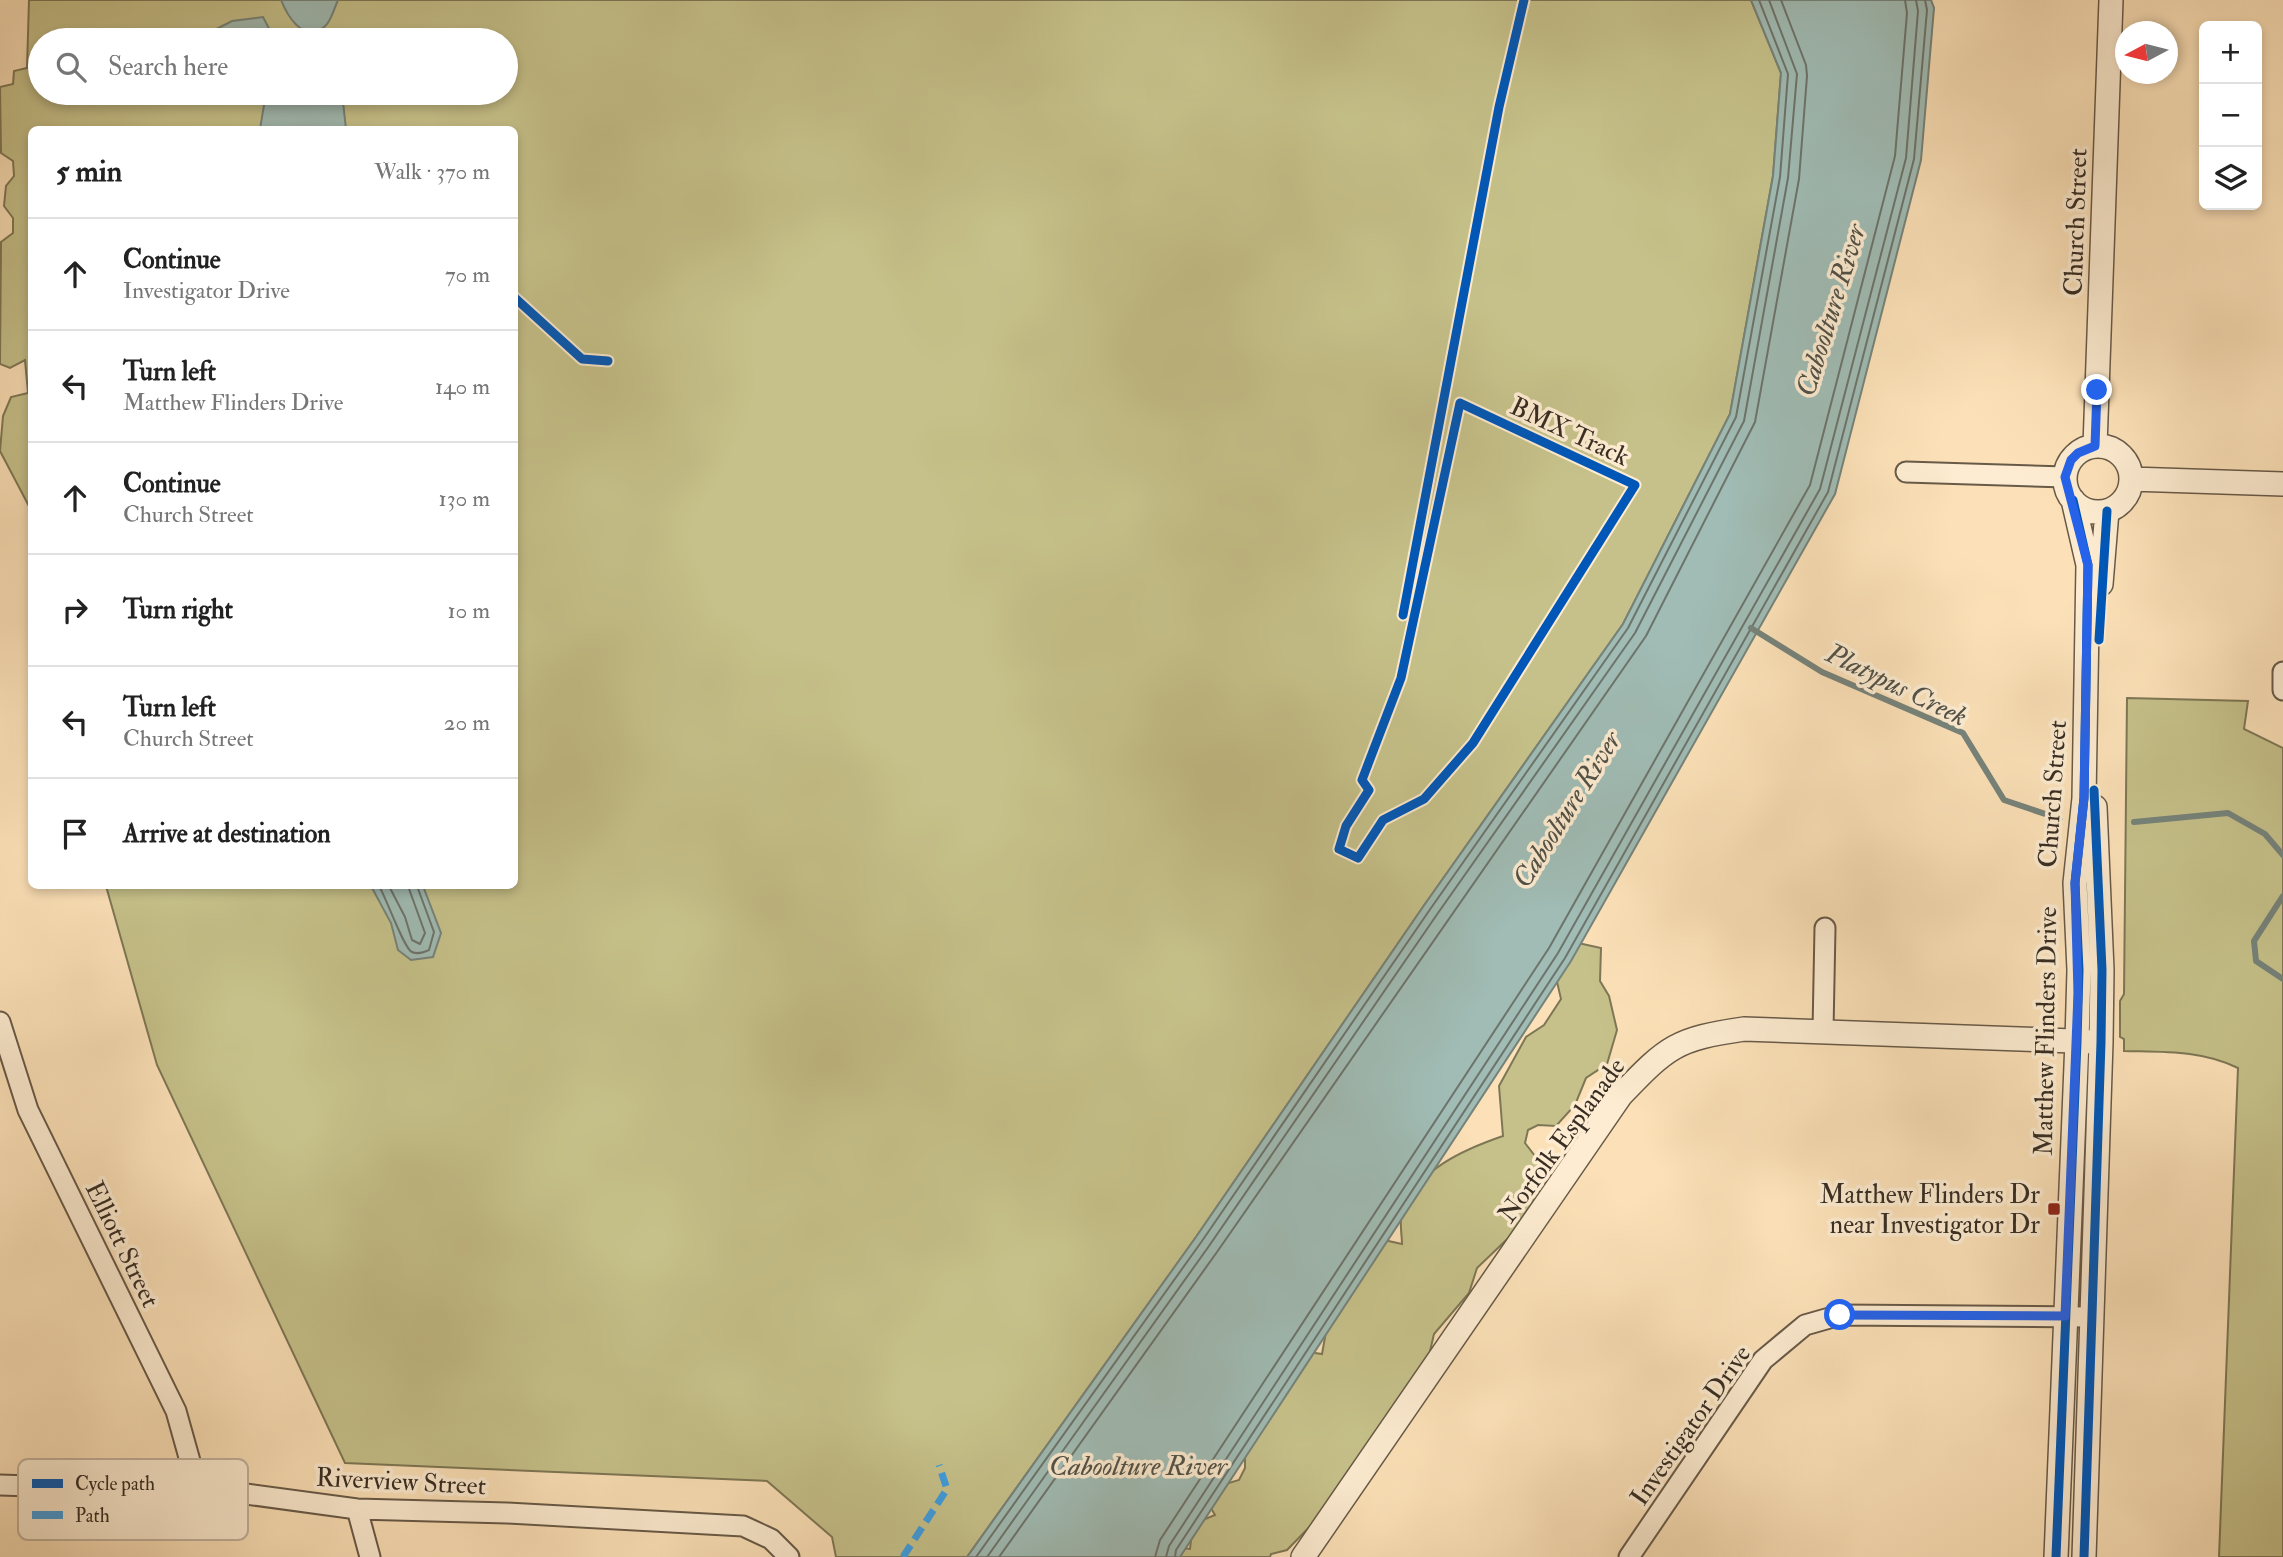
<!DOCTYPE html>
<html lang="en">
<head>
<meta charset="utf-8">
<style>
  body { margin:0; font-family:"IM FELL Double Pica",serif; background:#f2f2f2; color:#222 }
  .controls { position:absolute; right:21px; top:21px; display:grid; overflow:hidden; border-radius:10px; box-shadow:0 4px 10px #0003 }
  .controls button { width:63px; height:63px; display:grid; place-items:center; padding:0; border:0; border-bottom:2px solid #e0e0e0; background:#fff; color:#222; font:35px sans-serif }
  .compass { position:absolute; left:2115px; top:21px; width:63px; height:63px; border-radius:50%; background:#fff; box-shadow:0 4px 10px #0003; rotate:263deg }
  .stop { position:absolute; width:21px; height:21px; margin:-16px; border:5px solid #2563eb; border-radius:50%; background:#fff }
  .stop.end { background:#2563eb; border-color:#fff; box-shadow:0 2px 7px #0008 }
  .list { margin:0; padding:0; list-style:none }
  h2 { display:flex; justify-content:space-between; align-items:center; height:91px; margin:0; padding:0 28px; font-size:30px }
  h2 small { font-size:23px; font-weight:400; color:#767676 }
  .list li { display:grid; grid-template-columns:46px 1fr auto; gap:21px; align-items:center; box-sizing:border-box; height:112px; padding:0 28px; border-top:2px solid #e0e0e0 }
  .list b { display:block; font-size:26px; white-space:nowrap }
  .list p { margin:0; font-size:23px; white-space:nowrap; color:#767676 }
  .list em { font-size:23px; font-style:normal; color:#767676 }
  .icon { flex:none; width:38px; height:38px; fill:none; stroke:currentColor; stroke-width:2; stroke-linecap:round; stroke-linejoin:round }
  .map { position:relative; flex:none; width:2283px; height:1557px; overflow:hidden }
  .search { position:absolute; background:#fff; box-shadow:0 4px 10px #0003; left:28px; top:28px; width:490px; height:77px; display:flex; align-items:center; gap:18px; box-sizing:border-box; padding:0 24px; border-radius:38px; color:#767676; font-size:26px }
  .panel { position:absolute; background:#fff; box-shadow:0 4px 10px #0003; left:28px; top:126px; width:490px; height:763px; border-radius:10px }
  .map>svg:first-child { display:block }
  .green { fill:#c6c18a; stroke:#7e7756; stroke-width:2; fill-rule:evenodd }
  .water { fill:#a0bcb5; stroke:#76837b; stroke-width:2 }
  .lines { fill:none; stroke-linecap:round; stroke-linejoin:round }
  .shore { stroke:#6c746c; stroke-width:2 }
  .stream { stroke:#76837b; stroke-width:6 }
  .minor-casing { stroke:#685a48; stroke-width:23 }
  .tertiary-casing { stroke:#685a48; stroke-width:26 }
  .minor { stroke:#fdecd1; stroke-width:19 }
  .tertiary { stroke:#fdecd1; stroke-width:23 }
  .quiet { stroke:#3e9de0; stroke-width:7; stroke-dasharray:14 7; stroke-linecap:butt }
  .cycleway-casing { stroke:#fdecd1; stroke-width:13 }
  .cycleway { stroke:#0057b8; stroke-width:9 }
  .route { stroke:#2563eb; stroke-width:9 }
  .poi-dot { fill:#8f2418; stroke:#fdecd1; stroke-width:2.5 }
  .labels { text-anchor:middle; stroke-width:7; stroke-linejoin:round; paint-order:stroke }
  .street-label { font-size:26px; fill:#372d23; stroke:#fdecd1 }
  .poi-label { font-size:26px; fill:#372d23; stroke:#fdecd1; text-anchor:end }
  .water-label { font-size:28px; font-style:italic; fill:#515148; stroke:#fdecd1 }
  .key { fill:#fdecd1; stroke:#c2b39d; stroke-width:2 }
  .key-label { font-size:19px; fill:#372d23 }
</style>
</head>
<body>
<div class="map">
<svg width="2283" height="1557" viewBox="0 0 2283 1557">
  <rect width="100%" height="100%" fill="#fce1b8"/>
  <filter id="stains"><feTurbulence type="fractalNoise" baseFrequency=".00286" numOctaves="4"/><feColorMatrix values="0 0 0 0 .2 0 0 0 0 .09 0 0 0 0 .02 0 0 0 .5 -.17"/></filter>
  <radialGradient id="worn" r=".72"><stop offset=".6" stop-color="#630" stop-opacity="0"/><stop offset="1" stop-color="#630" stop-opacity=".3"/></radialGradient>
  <path class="green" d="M29,0H1751L1781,73L1773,176L1730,414L1623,624L1425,904L1196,1237L967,1557H836L832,1537L767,1481L345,1463L157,1065L106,886H514V130H32L31,510L0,451L3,416L11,397L28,393L25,360L10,368L0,364L1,242L13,233V218L4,206L6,186L14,176L13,161L1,153L0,87L13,84L14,71L27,68ZM40,40H506V93H40Z
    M2127,698L2248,701L2244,729L2283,748V1557H2219L2238,1068C2202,1050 2163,1052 2124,1051V1039L2120,1037V1001L2124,994Z
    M1569,941L1601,948L1600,981L1609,996L1617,1030L1607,1064L1586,1078L1575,1105L1556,1126L1538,1125L1528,1130L1525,1143L1538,1160L1545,1191L1526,1221L1477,1268L1469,1293L1434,1334L1427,1364L1322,1514L1287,1550L1271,1554L1270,1557H1159L1164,1546L1190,1549L1193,1524L1215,1515L1209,1505L1222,1485L1239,1480L1245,1468V1444L1295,1350L1322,1354L1327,1326L1379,1239L1402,1244C1402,1235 1399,1221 1402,1212C1416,1170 1465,1149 1503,1136L1499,1086L1526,1037L1544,1025L1561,999L1551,956Z"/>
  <path class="water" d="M281,0H338C334,9 330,25 321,29C301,40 287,15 281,0Z
    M1751,0H1931L1934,8L1921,160L1835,494L1571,961L1180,1557H967L1196,1237L1425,904L1623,624L1730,414L1773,176L1781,73Z
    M263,17L275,40H195L232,21Z
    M266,93H342L346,129H260Z
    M371,886H423L441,933L433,957L411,960L398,950L391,923Z"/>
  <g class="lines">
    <path class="shore" d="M379,886C386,897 404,949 412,952C418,955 424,952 429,950L434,932L417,886
      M389,886L405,917L412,940L420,944L425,933L408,886
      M976,1557L1202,1241L1431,908L1628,628L1736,417L1780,177L1788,74L1759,0
      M987,1557L1209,1246L1438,913L1635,633L1744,421L1788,178L1797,74L1769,0
      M999,1557L1217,1252L1646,636L1755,422L1799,179L1807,76L1806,65L1781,0
      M1155,1557L1160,1540L1549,948L1810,485L1895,156L1907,13L1905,0
      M1166,1557L1169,1546L1558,953L1820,489L1906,158L1918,11L1916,0
      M1175,1557L1176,1550L1565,958L1828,492L1914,159L1927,10L1925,0"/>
    <path class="stream" d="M1751,628L1822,672L1963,733L2004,800L2060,819
      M2134,822L2228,813L2265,834L2283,855
      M2283,896L2254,941L2256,961L2283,979"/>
    <defs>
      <path id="minor" d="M1906,472L2065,477
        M2283,690V672
        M0,1022L28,1110L176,1411L190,1461V1491
        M1823,1031L1825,928
        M0,1485L239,1493L357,1509L507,1513L743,1526L771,1539L789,1557
        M357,1509L370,1557
        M1629,1557L1763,1360L1805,1325L1840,1315L2091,1317"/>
      <path id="tertiary" d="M2095,446L2111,0
        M2065 479a33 33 0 1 1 66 0a33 33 0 1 1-66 0Z
        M2131,479L2283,484
        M2101,584L2107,511
        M1303,1557L1621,1095C1668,1046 1676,1039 1744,1029L2101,1042
        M2056,1557L2077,1041L2079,970L2075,883L2084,798L2088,565L2073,500
        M2084,1557L2101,1042L2102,970L2095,807"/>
    </defs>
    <use href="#minor" class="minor-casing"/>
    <use href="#tertiary" class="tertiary-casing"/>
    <use href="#minor" class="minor"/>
    <use href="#tertiary" class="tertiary"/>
    <path class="quiet" d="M903,1557L947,1489L939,1465"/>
    <defs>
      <path id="cycleway" d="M514,297L582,359L608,361
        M1460,403L1635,485L1473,743L1424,799L1383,820L1358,858L1339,849L1346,826L1369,790L1362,780L1401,678Z
        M1403,615L1499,107L1524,0
        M2099,640L2107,511
        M2056,1557L2077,1041L2079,970L2075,883L2084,798L2088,565L2073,500
        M2084,1557L2101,1042L2102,970L2094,790"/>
    </defs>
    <use href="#cycleway" class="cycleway-casing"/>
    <use href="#cycleway" class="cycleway"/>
  </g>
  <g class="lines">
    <path class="route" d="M1840,1315L2065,1316L2078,994L2075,883L2084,798L2088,565L2065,477L2071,460L2078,453L2095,446L2097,390"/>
  </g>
  <rect class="poi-dot" x="2047" y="1202" width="14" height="14" rx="3.5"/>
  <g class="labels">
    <g class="street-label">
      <text transform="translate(2075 222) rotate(-88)" y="9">Church Street</text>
      <text transform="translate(1570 431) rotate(25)" y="9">BMX Track</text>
      <text transform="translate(2052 794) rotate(-86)" y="9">Church Street</text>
      <text transform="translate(2045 1031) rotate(-89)" y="9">Matthew Flinders Drive</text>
      <text transform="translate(1561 1140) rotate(-54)" y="9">Norfolk Esplanade</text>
      <text transform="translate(123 1244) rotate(64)" y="9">Elliott Street</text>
      <text transform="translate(1690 1425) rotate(-55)" y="9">Investigator Drive</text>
      <text transform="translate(401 1481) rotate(3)" y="9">Riverview Street</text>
    </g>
    <g class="poi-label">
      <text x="2040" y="1203">Matthew Flinders Dr<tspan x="2040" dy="30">near Investigator Dr</tspan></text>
    </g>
    <g class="water-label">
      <text transform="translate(1830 310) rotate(-73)" y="10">Caboolture River</text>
      <text transform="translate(1897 684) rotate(26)" y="10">Platypus Creek</text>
      <text transform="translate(1566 809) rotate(-58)" y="10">Caboolture River</text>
      <text x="1138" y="1475">Caboolture River</text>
    </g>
  </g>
  <rect x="18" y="1459" width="230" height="81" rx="10" class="key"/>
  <rect x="32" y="1479" width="31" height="9" fill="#0057b8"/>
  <rect x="32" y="1511" width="31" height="8" fill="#3e9de0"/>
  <g class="key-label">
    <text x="75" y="1490">Cycle path</text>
    <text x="75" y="1522">Path</text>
  </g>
  <rect width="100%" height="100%" filter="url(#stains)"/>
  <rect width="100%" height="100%" fill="url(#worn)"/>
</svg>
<div class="controls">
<button>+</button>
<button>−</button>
<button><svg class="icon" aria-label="layers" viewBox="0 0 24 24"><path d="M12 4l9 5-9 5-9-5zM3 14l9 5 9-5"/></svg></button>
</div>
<svg class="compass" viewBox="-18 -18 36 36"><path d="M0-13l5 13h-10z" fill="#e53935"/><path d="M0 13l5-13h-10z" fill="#767676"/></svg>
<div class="stop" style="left:1840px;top:1315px"></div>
<div class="stop end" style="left:2097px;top:390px"></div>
<div class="search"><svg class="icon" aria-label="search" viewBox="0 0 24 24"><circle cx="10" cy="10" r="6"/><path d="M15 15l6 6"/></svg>Search here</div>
<section class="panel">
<h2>5 min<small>Walk · 370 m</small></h2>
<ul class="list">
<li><svg class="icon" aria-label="ahead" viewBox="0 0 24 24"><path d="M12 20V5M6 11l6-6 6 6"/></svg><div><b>Continue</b><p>Investigator Drive</p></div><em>70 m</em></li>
<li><svg class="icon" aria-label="left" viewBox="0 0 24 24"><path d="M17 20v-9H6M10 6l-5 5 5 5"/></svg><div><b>Turn left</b><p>Matthew Flinders Drive</p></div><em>140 m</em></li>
<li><svg class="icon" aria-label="ahead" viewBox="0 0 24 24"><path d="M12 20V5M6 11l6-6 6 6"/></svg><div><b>Continue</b><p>Church Street</p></div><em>130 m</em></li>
<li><svg class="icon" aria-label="right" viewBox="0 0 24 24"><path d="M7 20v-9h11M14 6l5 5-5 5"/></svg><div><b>Turn right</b></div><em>10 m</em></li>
<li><svg class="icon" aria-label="left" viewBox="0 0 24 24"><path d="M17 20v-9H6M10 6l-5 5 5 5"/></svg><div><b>Turn left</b><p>Church Street</p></div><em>20 m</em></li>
<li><svg class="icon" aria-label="arrive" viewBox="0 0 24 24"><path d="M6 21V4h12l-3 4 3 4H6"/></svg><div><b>Arrive at destination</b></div></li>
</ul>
</section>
</div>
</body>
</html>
